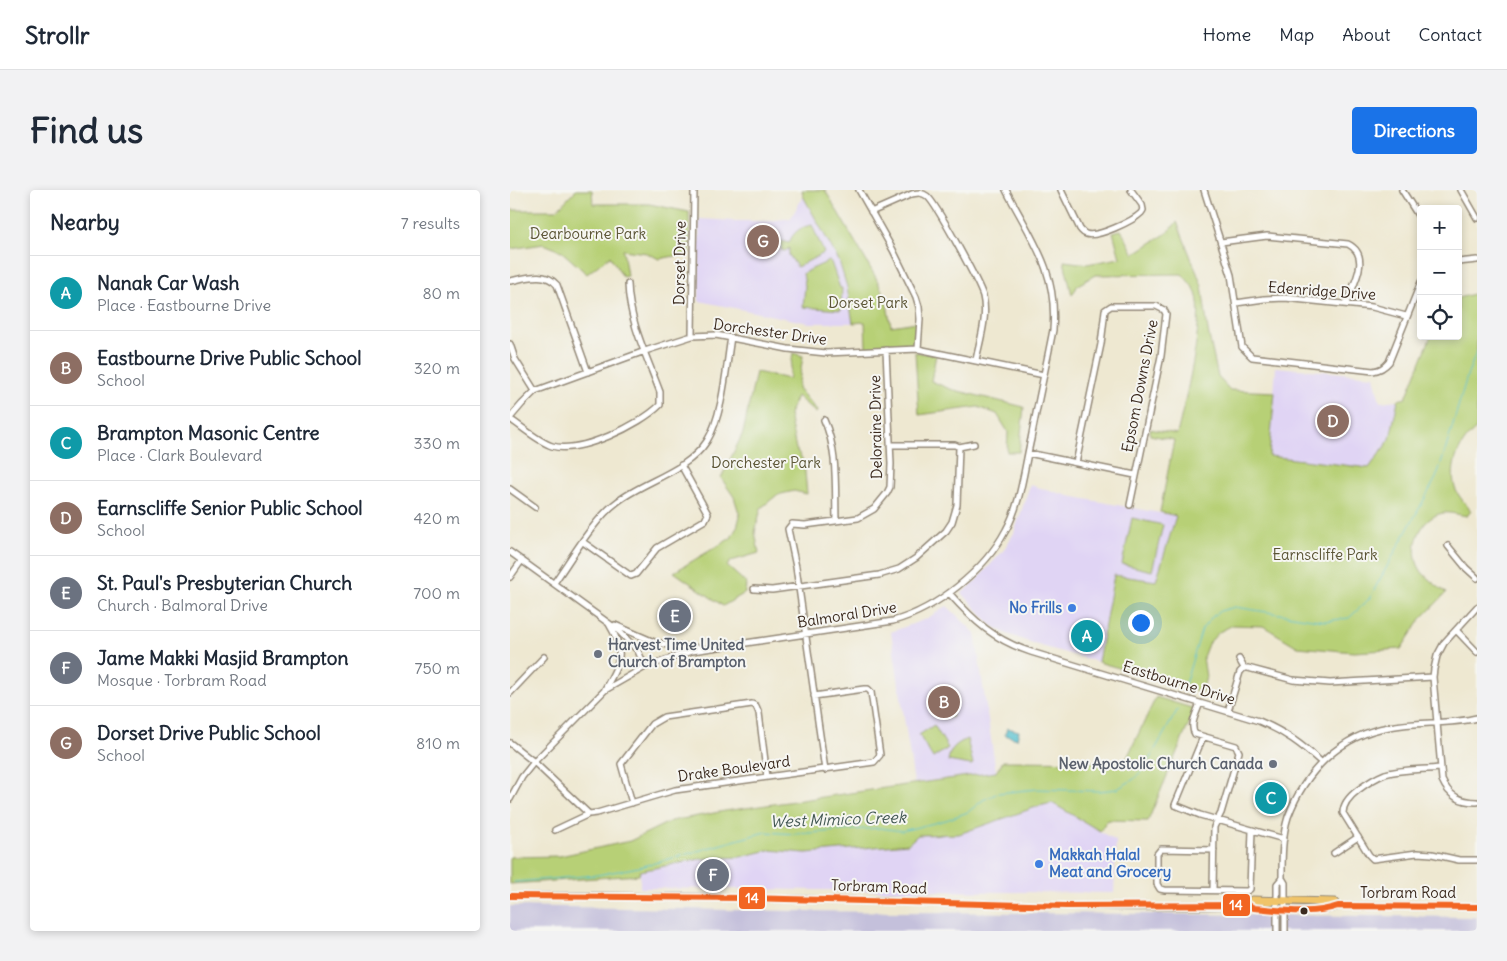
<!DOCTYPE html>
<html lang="en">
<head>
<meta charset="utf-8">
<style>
  body { margin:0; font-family:Delius,sans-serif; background:#f2f2f3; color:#1f2937 }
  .controls { position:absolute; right:15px; top:15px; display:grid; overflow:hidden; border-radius:5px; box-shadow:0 2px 8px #0003 }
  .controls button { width:45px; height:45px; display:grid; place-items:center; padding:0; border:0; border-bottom:1px solid #e0e1e3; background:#fff; color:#1f2937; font:25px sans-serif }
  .you { position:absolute; left:630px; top:432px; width:18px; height:18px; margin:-12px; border:4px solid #fff; border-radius:50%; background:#1a73e8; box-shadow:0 0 0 8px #1a73e833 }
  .badge { display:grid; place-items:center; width:32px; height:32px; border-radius:50%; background:#1a73e8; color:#fff; font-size:16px; font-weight:700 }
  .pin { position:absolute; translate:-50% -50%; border:2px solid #fff; box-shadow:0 1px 5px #0006 }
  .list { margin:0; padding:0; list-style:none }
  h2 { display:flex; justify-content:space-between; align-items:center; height:65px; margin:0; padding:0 20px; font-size:21px }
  h2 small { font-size:16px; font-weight:400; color:#747a83 }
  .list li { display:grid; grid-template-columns:32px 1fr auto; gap:15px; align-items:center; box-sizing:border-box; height:75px; padding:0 20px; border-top:1px solid #e0e1e3 }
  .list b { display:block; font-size:19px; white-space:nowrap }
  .list p { margin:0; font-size:16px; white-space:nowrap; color:#747a83 }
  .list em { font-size:16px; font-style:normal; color:#747a83 }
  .icon { flex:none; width:28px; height:28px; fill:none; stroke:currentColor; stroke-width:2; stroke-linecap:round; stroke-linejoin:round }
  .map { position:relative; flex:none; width:967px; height:741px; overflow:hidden; border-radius:5px }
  header { display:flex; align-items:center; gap:30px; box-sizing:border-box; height:70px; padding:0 25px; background:#fff; border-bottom:1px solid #e0e1e3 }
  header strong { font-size:24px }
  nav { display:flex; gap:28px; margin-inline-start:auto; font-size:18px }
  .intro { display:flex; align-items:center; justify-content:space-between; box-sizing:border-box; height:120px; padding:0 30px }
  h1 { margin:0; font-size:35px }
  .button { padding:12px 22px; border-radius:5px; background:#1a73e8; color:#fff; font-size:18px; font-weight:700 }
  main { display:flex; gap:30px; padding:0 30px }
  aside { flex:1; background:#fff; border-radius:5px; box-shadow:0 2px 8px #0003 }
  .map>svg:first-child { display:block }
  .built { fill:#e0d4f4 }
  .industrial { fill:#c4c0db }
  .green { fill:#b7d076; stroke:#797d4a }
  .water { fill:#53bfce; stroke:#477476 }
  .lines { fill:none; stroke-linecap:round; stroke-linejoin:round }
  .stream { stroke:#53bfce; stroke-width:1 }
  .minor-casing { stroke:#948978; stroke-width:8 }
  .major-casing { stroke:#948978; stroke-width:9 }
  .minor { stroke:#fff; stroke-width:5 }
  .major { stroke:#f0c469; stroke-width:7 }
  .bus-1-casing { stroke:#f6f6f2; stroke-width:10 }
  .bus-1 { stroke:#f26522; stroke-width:6 }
  .shop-dot { fill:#3f7fe0; stroke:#f6f6f2; stroke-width:2 }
  .worship-dot { fill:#6b7280; stroke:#f6f6f2; stroke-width:2 }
  .bus-dot { fill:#3b2a1e; stroke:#f6f6f2; stroke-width:2 }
  .labels { text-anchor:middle; stroke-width:4; stroke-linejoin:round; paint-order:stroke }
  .park-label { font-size:15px; fill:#5a5434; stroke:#f6f6f2 }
  .street-label { font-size:15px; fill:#3b2a1e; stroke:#f6f6f2 }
  .shop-label { font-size:15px; font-weight:bold; fill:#366cbe; stroke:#f6f6f2; text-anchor:end }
  .worship-label { font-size:15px; font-weight:bold; fill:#5b616d; stroke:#f6f6f2; text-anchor:start }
  .water-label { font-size:16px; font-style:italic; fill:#425753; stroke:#f6f6f2 }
  .line-badge { stroke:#f6f6f2; stroke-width:2 }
  .badge-label { font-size:14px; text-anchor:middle; font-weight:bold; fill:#fff }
</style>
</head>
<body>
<header>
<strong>Strollr</strong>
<nav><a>Home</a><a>Map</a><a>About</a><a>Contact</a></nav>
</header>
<div class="intro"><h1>Find us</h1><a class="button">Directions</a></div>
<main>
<aside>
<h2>Nearby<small>7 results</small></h2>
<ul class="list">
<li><span class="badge" style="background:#0f9aa8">A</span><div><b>Nanak Car Wash</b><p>Place · Eastbourne Drive</p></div><em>80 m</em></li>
<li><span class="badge" style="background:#8d6e63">B</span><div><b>Eastbourne Drive Public School</b><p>School</p></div><em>320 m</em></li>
<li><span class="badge" style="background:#0f9aa8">C</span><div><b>Brampton Masonic Centre</b><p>Place · Clark Boulevard</p></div><em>330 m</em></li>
<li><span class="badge" style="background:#8d6e63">D</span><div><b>Earnscliffe Senior Public School</b><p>School</p></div><em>420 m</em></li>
<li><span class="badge" style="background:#6b7280">E</span><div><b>St. Paul's Presbyterian Church</b><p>Church · Balmoral Drive</p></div><em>700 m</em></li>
<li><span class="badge" style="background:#6b7280">F</span><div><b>Jame Makki Masjid Brampton</b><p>Mosque · Torbram Road</p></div><em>750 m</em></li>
<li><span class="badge" style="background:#8d6e63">G</span><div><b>Dorset Drive Public School</b><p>School</p></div><em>810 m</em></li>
</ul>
</aside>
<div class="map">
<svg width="967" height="741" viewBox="0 0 967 741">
  <rect width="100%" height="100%" fill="#f6f6f2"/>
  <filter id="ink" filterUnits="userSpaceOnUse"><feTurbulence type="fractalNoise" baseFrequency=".02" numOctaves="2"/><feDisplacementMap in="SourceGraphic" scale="10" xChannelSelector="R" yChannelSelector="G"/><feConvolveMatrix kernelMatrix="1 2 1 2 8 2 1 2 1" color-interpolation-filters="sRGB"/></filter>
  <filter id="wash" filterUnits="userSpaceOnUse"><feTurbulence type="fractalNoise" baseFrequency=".0096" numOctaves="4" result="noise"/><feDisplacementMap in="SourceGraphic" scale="20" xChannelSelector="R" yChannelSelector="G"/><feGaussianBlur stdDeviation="1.12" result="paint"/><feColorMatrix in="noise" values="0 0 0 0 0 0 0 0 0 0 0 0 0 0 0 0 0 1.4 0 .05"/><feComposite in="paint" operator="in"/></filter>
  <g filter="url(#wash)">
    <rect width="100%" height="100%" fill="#eee8d1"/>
    <path class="built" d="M293,6L329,71L337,97L343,133H299L189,111V29L226,31H260L281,28Z
      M766,177L864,186L870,212L888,210L880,249L859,278L759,266Z
      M520,295L559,306L666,326L646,392L604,385L588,472L524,454L495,443L481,435L452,403L462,395L493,361L504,343Z
      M437,416L465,443L486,582L404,593L381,442L416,429Z
      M542,613L606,651L604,703L130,698V681L190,669L230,667L259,660L296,663L408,645L449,644L529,616Z"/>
    <path class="industrial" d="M0,716L280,721L967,727V741H0Z"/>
    <path class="green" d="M66,0H82L83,14H139L179,22L180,63L149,69L137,63L113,60L117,86L113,87L100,66L77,84L51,61L34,54L0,59V20H47Z
      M292,0H315L365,86L376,109L381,136L407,132L404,155L356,158L355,132L343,133L337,97L329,71L293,6Z
      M667,32L692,96L698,141L708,187L720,200L765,202L759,266L859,278L880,249L888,210L896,208L921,146H948V108L967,103V238C949,252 939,276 945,298C948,306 956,314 961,321L957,326C950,325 940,322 933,323C910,327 898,359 910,379C914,387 929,397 936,403L910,430L891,459L844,462L788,457L753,436L723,435L709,442L698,454L693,467L696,487L692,502L588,472L604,385L646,391L666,326L650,322L664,250L640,245V239L667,244C674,215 696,129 686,103C683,96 677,90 672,84L585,85L568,95L562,105L554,71L577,74L610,68L603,42L611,40L624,64L657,43Z
      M302,35L314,63L287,77L279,65V58L275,61L271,60L272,51L279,53C283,42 290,37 302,35Z
      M319,71L321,72L330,98H332L331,120L293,117L295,96L293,83Z
      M405,162L426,165L421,191L440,199L514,217L509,262H497L498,242L487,224L468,217L409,225Z
      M283,163L293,166L288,198L307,221L306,223L287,206L279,225L286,259L294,272L297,304L284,301L267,305L251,318L245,342L249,363L221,371L217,376L236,393L235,403L213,416L164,382L221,348L227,337L230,326L224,307L211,288L233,243L246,182L279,189Z
      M622,328L653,335L642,381L612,374Z
      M646,507L685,519L638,631L597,630L590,641L542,613L529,616L449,644L408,645L398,654L296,663L259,660L230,667L190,669L130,681L129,685L0,694V667L50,666L120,651L161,631L215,621L486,582L493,571L615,572Z
      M441,517L443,527L433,529L431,520Z
      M424,535L438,558L423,568L409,545Z
      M457,549L463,574L461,575L438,571C440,558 446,554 457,549Z"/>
    <path class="water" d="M497,538L509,541L507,549L495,545Z"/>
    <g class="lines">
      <path class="stream" d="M675,494L692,439L702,427L710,421L725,417L815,431L839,428L859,409L926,288L934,265L958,183L967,161
        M4,692L87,685L134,676L255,642L285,644L370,638L392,641L436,630L458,622L473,610L488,603L527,599L589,601L607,599L624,589L635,577L668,519"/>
    </g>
  </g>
  <g filter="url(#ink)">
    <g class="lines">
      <defs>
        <path id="minor" d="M349,0L383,60L406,107L409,117L410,129L408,159
          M551,0L570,39C572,41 573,43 576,44C587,48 623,31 631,23L633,20L632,15L621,0
          M694,0L721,85L732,157L742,167L863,181C870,180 874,178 879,172L911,92
          M892,0L911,30
          M951,0L967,28
          M361,22L402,4C408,3 412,2 417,6C426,13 469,93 473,106C478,127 470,150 466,170
          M711,52L757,46L838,54C862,66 843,95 836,114
          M948,72L967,70
          M0,91C16,88 35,81 47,95L78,182
          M726,113L754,109L775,108L862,117L896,126
          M182,146L184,0
          M0,154L5,169L25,201
          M0,228L12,214L25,201L135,161L182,146L206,145L278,159L316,163L408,159L534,185
          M0,229C12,237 29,252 42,256C70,264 130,235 150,215V202C137,167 119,131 118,94
          M314,230C328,260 325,298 326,330
          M449,257L464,254
          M518,263L625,285
          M566,273L591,154L595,120L601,116H646L654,120L656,124L651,166L620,315
          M0,299L25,317
          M73,352L121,386L126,384L147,358L195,330L198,324L171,275
          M938,356L956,378L967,388
          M0,362L108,440L128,461L135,477
          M0,387L12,370
          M44,393C61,369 84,329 107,312C135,290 177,282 197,251C213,225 216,178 221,147
          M244,399L262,400L369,385L389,379L406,368L436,341L442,332L447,315L449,257L445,255H381
          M439,403C464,431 484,450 521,462L749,531C775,542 791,554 811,572
          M967,417L934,453L927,466L924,479L923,487L932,590C939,606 950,612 967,612
          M105,435L144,452L159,455L190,458
          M946,440L967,462
          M729,469L734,478
          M95,499C110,472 116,462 99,434
          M0,503L34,467
          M690,513C687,522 679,535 685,544L726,556L729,562L711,623L704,637L703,700
          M718,521L730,482L734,478H738L783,490L820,493L923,487
          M693,547L665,615L690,625L774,649
          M0,553L24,572L79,624
          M930,578C913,580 892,579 875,584C865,588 856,594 848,600C840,606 833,614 833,623L859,665L863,669L907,663L922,664L949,670H967
          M315,580L286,377L278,339L282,334L295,335L348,328L364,319L377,303L380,297L381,274L376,160
          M0,609L12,587L24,572L95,500L135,477L182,461L383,431C427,419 475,380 496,340C511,313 514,279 521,249C528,212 536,176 543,140C548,81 522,50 496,0
          M122,613L111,574L142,534L154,527L242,514L246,516L249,523L257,587
          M45,640L79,624L87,623L165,600L364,572L370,565L361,502L358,499H354L304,506
          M704,660L651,659L647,664V694L650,699L655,700L737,701L740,699L742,640
          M824,663L848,647
          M767,741V694L772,688
          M775,741V693L772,688C772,668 772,646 778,627C795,581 831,545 879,537C908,531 938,535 967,528"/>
        <path id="major" d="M0,706C125,705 250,708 375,711C496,715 616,719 738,715L744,718C762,719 813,724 828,716L967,717
          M738,715L742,710L824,712L828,716"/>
      </defs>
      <use href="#minor" class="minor-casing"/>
      <use href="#major" class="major-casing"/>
      <use href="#minor" class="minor"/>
      <use href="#major" class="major"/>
      <defs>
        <path id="bus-1" d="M0,706L234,708L556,716L738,715L744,718C771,720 802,725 828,716L967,717"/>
      </defs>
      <use href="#bus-1" class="bus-1-casing"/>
      <use href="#bus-1" class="bus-1"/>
    </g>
  </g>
  <g class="shop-dot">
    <circle cx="562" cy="418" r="5"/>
    <circle cx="529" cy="674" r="5"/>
  </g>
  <g class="worship-dot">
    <circle cx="88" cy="464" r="5"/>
    <circle cx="763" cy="574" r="5"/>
  </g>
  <circle class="bus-dot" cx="794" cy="721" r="4.5"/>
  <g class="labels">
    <g class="park-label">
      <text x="78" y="49">Dearbourne Park</text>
      <text x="358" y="118">Dorset Park</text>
      <text x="256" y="278">Dorchester Park</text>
      <text x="815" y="370">Earnscliffe Park</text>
    </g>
    <g class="street-label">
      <text transform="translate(170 73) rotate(-89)" y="5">Dorset Drive</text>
      <text transform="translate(812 101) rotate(4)" y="5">Edenridge Drive</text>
      <text transform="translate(260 142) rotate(8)" y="5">Dorchester Drive</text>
      <text transform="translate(630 196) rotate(-79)" y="5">Epsom Downs Drive</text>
      <text transform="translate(366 237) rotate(-91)" y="5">Deloraine Drive</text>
      <text transform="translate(337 425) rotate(-9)" y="5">Balmoral Drive</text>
      <text transform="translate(669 493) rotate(17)" y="5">Eastbourne Drive</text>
      <text transform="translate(224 579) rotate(-8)" y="5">Drake Boulevard</text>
      <text transform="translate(369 697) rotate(2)" y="5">Torbram Road</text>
      <text x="898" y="708">Torbram Road</text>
    </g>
    <g class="shop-label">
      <text x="552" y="423">No Frills</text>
      <text x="539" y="670" text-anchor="start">Makkah Halal<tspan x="539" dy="17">Meat and Grocery</tspan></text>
    </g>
    <g class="worship-label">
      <text x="98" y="460">Harvest Time United<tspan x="98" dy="17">Church of Brampton</tspan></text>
      <text x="753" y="579" text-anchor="end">New Apostolic Church Canada</text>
    </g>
    <g class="water-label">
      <text transform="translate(328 629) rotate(-2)" y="6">West Mimico Creek</text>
    </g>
  </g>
  <g class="line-badge">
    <rect x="228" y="696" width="28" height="24" rx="5" fill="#f26522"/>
    <rect x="712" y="703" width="29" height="24" rx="5" fill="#f26522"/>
  </g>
  <g class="badge-label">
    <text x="242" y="713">14</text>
    <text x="726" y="720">14</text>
  </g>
</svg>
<div class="controls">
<button>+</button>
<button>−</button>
<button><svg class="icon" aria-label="locate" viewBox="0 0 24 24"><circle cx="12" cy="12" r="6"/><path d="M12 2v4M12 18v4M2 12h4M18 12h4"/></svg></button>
</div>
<div class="you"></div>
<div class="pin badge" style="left:577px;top:446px;background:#0f9aa8">A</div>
<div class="pin badge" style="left:434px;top:512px;background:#8d6e63">B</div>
<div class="pin badge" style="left:761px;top:608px;background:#0f9aa8">C</div>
<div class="pin badge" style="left:823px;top:231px;background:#8d6e63">D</div>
<div class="pin badge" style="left:165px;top:426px;background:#6b7280">E</div>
<div class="pin badge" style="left:203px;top:685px;background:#6b7280">F</div>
<div class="pin badge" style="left:253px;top:51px;background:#8d6e63">G</div>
</div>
</main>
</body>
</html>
